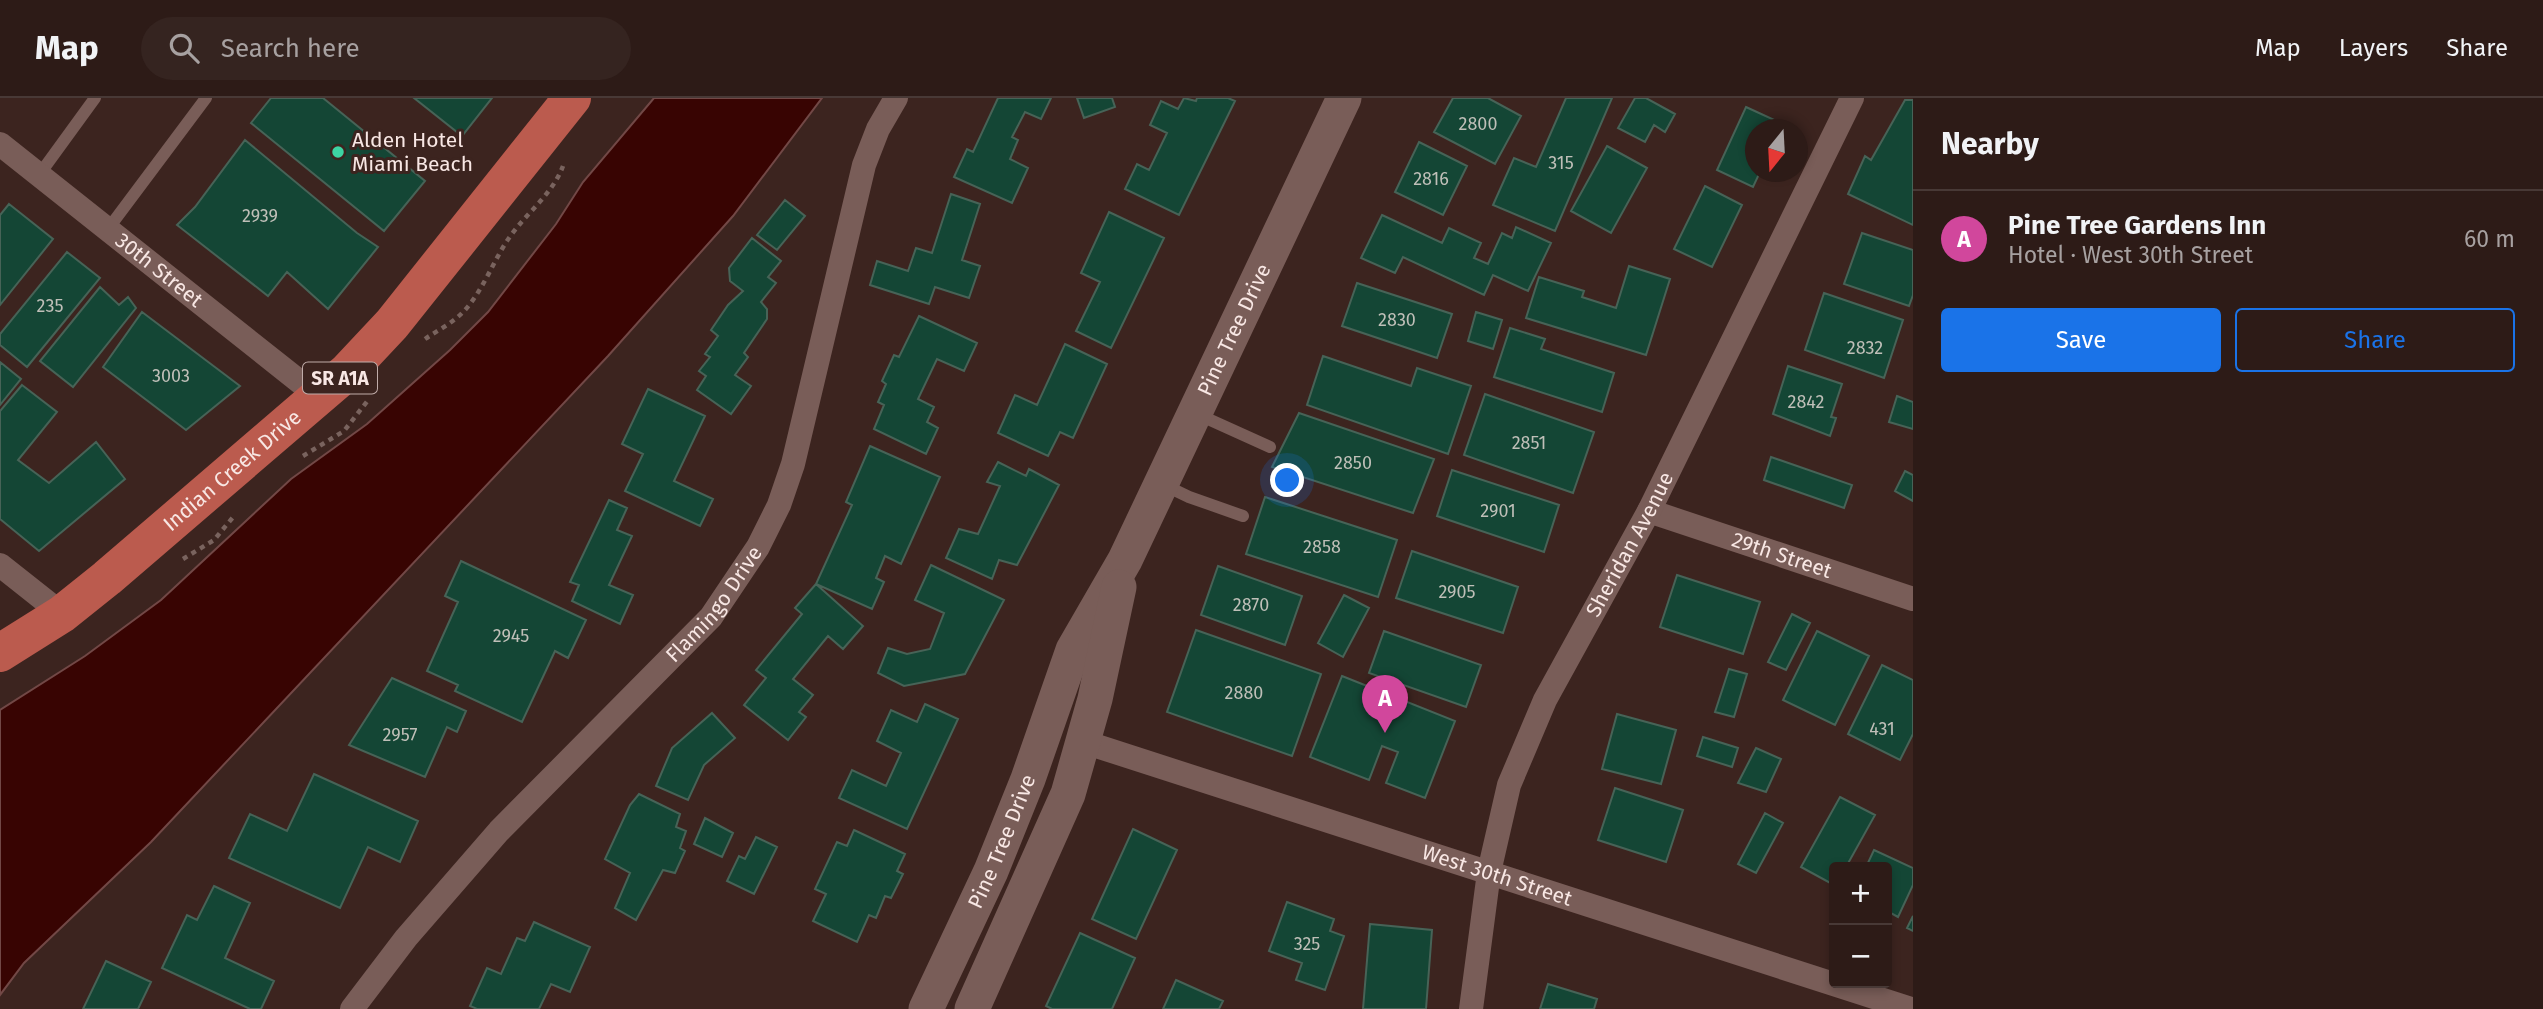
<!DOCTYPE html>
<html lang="en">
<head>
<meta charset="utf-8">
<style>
  body { margin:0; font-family:"Fira Sans",sans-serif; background:#352420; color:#f1f3f6 }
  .controls { position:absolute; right:21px; bottom:21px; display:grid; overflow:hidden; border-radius:7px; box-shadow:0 4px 10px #0003 }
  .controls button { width:63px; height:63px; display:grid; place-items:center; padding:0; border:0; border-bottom:2px solid #483936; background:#2d1b17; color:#f1f3f6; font:35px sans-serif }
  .compass { position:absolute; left:1745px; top:21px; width:63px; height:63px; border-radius:50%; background:#2d1b17; box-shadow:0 4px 10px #0003; rotate:198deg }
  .you { position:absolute; left:1288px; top:383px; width:24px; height:24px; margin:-18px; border:5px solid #fff; border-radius:50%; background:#1a73e8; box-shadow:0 0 0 10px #1a73e833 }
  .badge { display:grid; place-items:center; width:46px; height:46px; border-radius:50%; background:#1a73e8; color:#fff; font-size:23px; font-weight:700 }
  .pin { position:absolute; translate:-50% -58px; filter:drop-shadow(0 2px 4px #0008) }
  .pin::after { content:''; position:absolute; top:37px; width:24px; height:21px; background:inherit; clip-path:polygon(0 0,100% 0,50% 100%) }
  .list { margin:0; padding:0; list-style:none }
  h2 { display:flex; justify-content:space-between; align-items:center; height:91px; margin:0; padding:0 28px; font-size:30px }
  h2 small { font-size:23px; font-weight:400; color:#a7a1a1 }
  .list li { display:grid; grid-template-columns:46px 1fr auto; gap:21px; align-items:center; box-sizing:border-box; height:98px; padding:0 28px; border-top:2px solid #483936 }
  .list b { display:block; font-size:26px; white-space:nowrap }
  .list p { margin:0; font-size:23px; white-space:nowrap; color:#a7a1a1 }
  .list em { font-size:23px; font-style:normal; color:#a7a1a1 }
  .actions { display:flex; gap:14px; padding:21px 28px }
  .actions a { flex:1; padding:16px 0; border:2px solid #1a73e8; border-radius:7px; text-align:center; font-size:24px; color:#1a73e8 }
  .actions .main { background:#1a73e8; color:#fff }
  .icon { flex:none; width:38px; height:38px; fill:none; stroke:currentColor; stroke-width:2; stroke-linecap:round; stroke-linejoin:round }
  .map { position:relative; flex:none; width:1913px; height:911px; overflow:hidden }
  header { display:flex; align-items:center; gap:42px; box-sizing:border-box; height:98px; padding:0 35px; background:#2d1b17; border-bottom:2px solid #483936 }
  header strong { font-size:33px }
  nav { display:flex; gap:38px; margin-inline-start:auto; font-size:24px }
  .search { width:490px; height:63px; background:#352420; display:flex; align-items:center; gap:18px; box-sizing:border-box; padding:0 24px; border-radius:38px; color:#a7a1a1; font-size:26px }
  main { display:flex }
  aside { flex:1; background:#2d1b17 }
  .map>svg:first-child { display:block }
  .water { fill:#380402; stroke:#724846; stroke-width:2 }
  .building { fill:#144635; stroke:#476357; stroke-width:2 }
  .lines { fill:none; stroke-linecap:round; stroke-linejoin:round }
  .path { stroke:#79635e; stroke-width:4.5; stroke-dasharray:5 5; stroke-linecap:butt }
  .service { stroke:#795d58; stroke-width:12 }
  .minor { stroke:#795d58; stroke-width:24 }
  .secondary { stroke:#795d58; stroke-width:35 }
  .primary { stroke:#bb5b4e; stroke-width:38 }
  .poi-dot { fill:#3dd4a3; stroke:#3c241f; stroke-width:2.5 }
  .labels { text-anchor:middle; stroke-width:6; stroke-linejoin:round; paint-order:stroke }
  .number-label { font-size:18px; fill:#bfbfb8 }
  .shield { fill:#3c241f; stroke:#c0aca9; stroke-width:2 }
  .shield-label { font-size:19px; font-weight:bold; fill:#f8e7e4 }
  .poi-label { font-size:21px; fill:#f8e7e4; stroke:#3c241f; text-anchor:start }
  .street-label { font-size:21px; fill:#f8e7e4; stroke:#3c241f }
</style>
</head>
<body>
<header>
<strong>Map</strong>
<div class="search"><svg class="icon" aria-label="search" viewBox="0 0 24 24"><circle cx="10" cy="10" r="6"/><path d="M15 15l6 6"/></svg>Search here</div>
<nav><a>Map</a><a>Layers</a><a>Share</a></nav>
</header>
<main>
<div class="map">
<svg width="1913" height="911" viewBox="0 0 1913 911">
  <rect width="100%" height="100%" fill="#3c241f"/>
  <path class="water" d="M654,0H822L733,118L608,258L151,744L24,865L0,897V612L85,558L161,502L291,381L367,326L450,252L488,214L556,126L583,84Z"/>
  <path class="building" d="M271,0H323L425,83L384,133L251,25Z
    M414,0H492L462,38Z
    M998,0H1051L1041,21L1025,14L1012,39L1018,42L1010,61L1028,70L1012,105L954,79L967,51L973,54Z
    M1077,0H1112L1115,9L1084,20Z
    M1184,0L1196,3L1197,0H1228L1235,3L1179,117L1125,91L1137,66L1149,72L1167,35L1150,27L1161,3L1178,11Z
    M1453,0H1488L1521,18L1495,66L1434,34Z
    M1566,0H1612L1555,133L1493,107L1514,60L1536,69Z
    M1635,0H1646L1675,16L1665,34L1654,27L1645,44L1618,30Z
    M1905,2H1913V127L1848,96L1865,58L1871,62Z
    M1746,9L1783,26L1780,32H1756V74H1760L1753,89L1717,72Z
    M245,42L357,135L378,149L328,211L287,174L268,198L177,127L195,109Z
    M1419,44L1467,68L1443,117L1395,94Z
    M1607,48L1647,70L1611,135L1571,113Z
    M1705,88L1742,107L1712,169L1674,151Z
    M951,96L980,106L962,162L980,168L969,200L935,189L929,206L870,187L877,163L908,173L916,150L932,155Z
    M785,102L805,118L777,152L757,137Z
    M9,106L53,141L0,207V117Z
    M1109,114L1164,140L1111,250L1076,233L1100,184L1081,175Z
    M1382,117L1442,145L1449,130L1481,145L1474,160L1488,166L1502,135L1512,140L1516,129L1551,145L1528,193L1493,177L1484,197L1403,159L1395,175L1361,160Z
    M1862,135L1913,152V197L1909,208L1844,186Z
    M752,140L781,163L768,179L776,185L761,204L767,211V221L744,255L748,259L735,277L751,288L731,316L697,292L706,278L699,273L710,259L705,256L718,238L711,232L728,207L743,193L730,183L729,170Z
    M67,154L100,180L27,269L0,247V236Z
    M1629,168L1670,181L1646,257L1526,220L1539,179L1584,193L1582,199L1616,210Z
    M1357,185L1452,216L1437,260L1342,228Z
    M100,189L119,207L128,199L136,210L73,289L40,263Z
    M1824,195L1903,222L1884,280L1805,252Z
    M142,214L240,288L186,332L103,269Z
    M1476,214L1502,222L1493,251L1468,243Z
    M919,218L977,245L964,273L937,261L918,301L934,309L927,324L938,330L926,356L874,331L884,307L878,304L886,286L882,283L894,257L899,259Z
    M1510,230L1545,241L1541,251L1614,275L1602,314L1494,279Z
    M1065,246L1107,266L1073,340L1060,334L1048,358L998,335L1015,297L1037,307Z
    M1323,258L1411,288L1417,270L1471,288L1448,356L1307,307Z
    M0,264L21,281L0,307Z
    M1788,268L1842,286L1831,319L1836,320L1830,338L1773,316Z
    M22,287L57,314L18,362L49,385L96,344L125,381L39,453L0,421V313Z
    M648,291L705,318L674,383L713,401L700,428L625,393L643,356L622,346Z
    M1485,296L1594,334L1573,395L1464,357Z
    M1897,298L1913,304V331L1889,324Z
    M1299,315L1434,361L1413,415L1272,369Z
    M870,348L940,379L901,466L885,458L876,480L884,484L872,511L816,486L852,407L846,404Z
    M1771,359L1852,387L1844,410L1764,382Z
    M998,364L1026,378L1029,371L1059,387L1017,467L999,462L992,481L946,460L959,431L978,436L1000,388L987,384Z
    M1452,372L1559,407L1544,454L1437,418Z
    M1905,373L1913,377V403L1895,393Z
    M1265,399L1397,442L1378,499L1246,456Z
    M609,402L627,410L617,432L632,438L609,487L633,497L620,526L572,503L579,487L570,484Z
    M1412,453L1518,489L1503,535L1396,500Z
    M461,463L586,522L568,560L555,553L522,624L455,593L458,587L427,573L458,504L445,498Z
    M931,467L1004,502L965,576L904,588L878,575L888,550L907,556L930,551L944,515L915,502Z
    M1218,468L1302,498L1285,547L1201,517Z
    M1677,477L1760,504L1743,556L1660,529Z
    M816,486L863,528L843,551L828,538L793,581L813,597L799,614L806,619L788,642L744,607L766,580L756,572L802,516L795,510Z
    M1344,497L1369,510L1343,559L1318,545Z
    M1792,516L1810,525L1786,572L1768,564Z
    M1196,532L1321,576L1292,658L1167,614Z
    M1384,533L1481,567L1466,609L1369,575Z
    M1817,533L1869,558L1835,627L1783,602Z
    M1882,567L1913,582V636L1900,662L1848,636Z
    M1729,571L1747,576L1734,619L1715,614Z
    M1342,578L1455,623L1425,700L1386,685L1398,654L1382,648L1369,682L1310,659Z
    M392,580L466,613L457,634L447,629L425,679L349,647Z
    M925,606L958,621L907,731L839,700L852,672L886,688L901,655L877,643L891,612L917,624Z
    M712,615L735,640L704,667L688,702L656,688L672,650Z
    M1617,616L1676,632L1661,686L1602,671Z
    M1703,639L1738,650L1732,669L1697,658Z
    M1756,650L1781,661L1766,694L1738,685Z
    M314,676L418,723L400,764L368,749L340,810L229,760L250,716L287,733Z
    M1615,690L1683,712L1666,764L1598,742Z
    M639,696L680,716L676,729L686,733L680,750L685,753L675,775L663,772L636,822L615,810L630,775L605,761L630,707Z
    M1840,699L1875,717L1846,769H1834V787L1801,769Z
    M1765,715L1783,725L1756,775L1738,766Z
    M705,720L733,735L722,759L694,746Z
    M1133,731L1177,752L1136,841L1092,821Z
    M854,732L905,756L897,773L903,776L891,800L885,798L876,820L869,817L857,844L813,823L826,796L815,791L837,744L847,748Z
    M756,739L777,749L754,796L727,783L739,758L745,761Z
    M1874,752L1913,770V787L1898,819L1887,813V769H1866Z
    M214,788L250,805L225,860L274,883L261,911H250L162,870L187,817L197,822Z
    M1287,804L1334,821L1330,833L1344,838L1325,892L1296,882L1302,865L1269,853Z
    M1913,818V833L1907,830Z
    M534,824L590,849L570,894L551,886L539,911H477L470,908L487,870L501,876L517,840L525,843Z
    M1370,826L1432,832L1426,911H1363Z
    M1080,835L1135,860L1112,911H1052L1046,908Z
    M106,863L151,884L138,911H83Z
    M1176,882L1223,903L1219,911H1163Z
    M1548,886L1597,901L1594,911H1540Z"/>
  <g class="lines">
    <path class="path" d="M425,241C438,232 453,225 464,213C483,193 493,163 509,140C527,114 552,97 563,68
      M303,358L344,333L369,301
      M183,461L214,442L234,418"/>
    <path class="service" d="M39,77L95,0
      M108,131L206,0
      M1197,316L1270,349
      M1162,386L1189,399L1243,418"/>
    <g class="minor">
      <path id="s1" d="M0,46L319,299"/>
      <path id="s2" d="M1649,413L1913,501"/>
      <path d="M0,467L62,516"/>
      <path id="s3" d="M1084,644L1911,911"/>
      <path id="s4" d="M352,911L406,840L499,733L711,519L758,449L779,407L793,366L864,67L878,31L896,0"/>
      <path id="s5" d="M1471,911L1489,774L1509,687L1545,602L1649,413L1852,0"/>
    </g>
    <g class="secondary">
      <path id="s6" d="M926,911L991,773L1028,681L1073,552L1125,462L1344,0"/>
      <path d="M972,911L1068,696L1095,601L1119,489"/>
    </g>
    <path class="primary" id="s7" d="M0,555L62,516L107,480L347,274L392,226L572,0"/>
  </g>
  <circle class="poi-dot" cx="338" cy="54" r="7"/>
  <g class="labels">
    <g class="number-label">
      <text x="1478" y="32">2800</text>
      <text x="1561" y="71">315</text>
      <text x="1431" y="87">2816</text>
      <text x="260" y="124">2939</text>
      <text x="50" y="214">235</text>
      <text x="1397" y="228">2830</text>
      <text x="1865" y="256">2832</text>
      <text x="171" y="284">3003</text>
      <text x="1806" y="310">2842</text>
      <text x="1529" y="351">2851</text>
      <text x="1353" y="371">2850</text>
      <text x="1498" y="419">2901</text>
      <text x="1322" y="455">2858</text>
      <text x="1457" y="500">2905</text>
      <text x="1251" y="513">2870</text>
      <text x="511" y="544">2945</text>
      <text x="1244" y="601">2880</text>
      <text x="1882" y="637">431</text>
      <text x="400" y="643">2957</text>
      <text x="1307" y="852">325</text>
    </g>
    <rect class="shield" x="303" y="264.5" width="74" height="31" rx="5"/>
    <g class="shield-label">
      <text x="340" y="287">SR A1A</text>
    </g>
    <g class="poi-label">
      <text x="352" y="49">Alden Hotel<tspan x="352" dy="24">Miami Beach</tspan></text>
    </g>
    <g class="street-label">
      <text dy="7" stroke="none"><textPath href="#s1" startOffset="203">30th Street</textPath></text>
      <text dy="7" stroke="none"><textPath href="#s6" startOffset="747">Pine Tree Drive</textPath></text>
      <text dy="7" stroke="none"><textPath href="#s7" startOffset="296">Indian Creek Drive</textPath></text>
      <text dy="7" stroke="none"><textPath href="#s5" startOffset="497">Sheridan Avenue</textPath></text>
      <text dy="7" stroke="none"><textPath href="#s2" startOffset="140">29th Street</textPath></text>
      <text dy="7" stroke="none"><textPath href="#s4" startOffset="544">Flamingo Drive</textPath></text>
      <text dy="7" stroke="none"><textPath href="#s6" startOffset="184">Pine Tree Drive</textPath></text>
      <text dy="7" stroke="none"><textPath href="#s3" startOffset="434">West 30th Street</textPath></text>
    </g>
  </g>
</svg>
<div class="controls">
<button>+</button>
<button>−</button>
</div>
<svg class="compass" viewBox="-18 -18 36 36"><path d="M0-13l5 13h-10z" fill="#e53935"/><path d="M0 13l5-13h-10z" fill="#a7a1a1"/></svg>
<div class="you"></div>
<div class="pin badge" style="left:1385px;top:635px;background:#d1479c">A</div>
</div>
<aside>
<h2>Nearby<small></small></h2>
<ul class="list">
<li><span class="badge" style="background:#d1479c">A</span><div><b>Pine Tree Gardens Inn</b><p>Hotel · West 30th Street</p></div><em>60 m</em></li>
</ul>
<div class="actions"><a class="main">Save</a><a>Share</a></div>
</aside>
</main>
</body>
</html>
